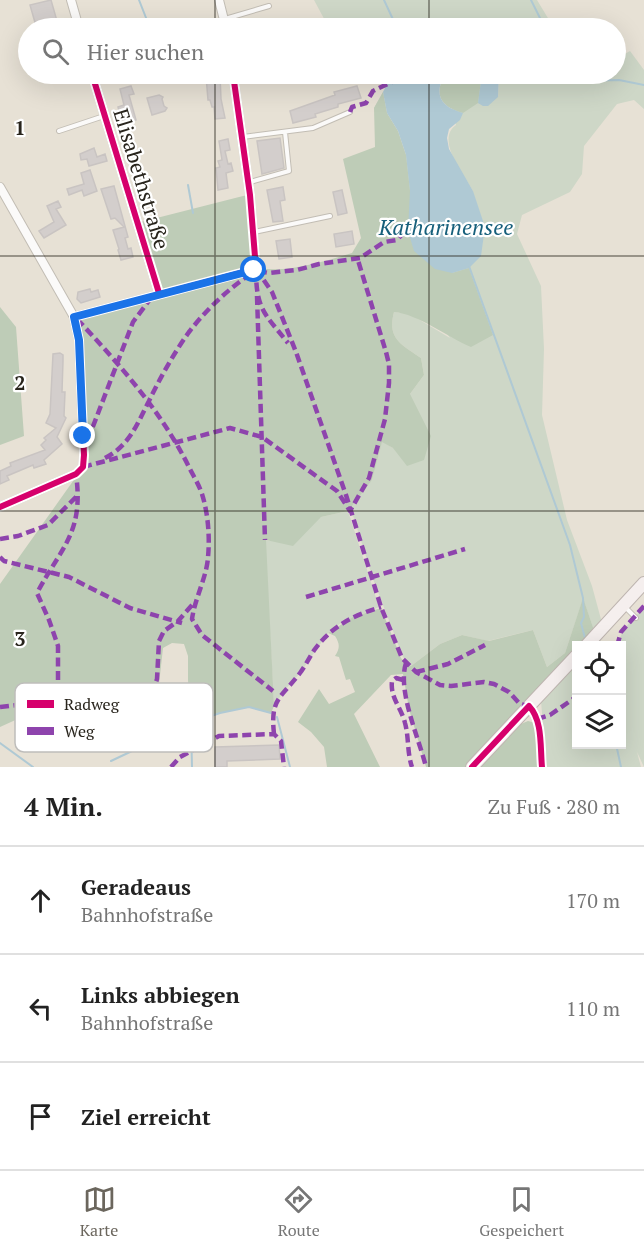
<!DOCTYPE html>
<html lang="de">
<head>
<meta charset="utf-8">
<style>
  body { margin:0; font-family:"PT Serif",serif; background:#f2f2f2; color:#222 }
  .controls { position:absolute; right:18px; bottom:18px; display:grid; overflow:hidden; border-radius:0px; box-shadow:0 6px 24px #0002 }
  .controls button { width:54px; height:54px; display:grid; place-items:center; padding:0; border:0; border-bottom:2px solid #e0e0e0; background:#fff; color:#222; font:30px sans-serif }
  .stop { position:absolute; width:18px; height:18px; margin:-14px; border:4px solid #1a73e8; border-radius:50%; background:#fff }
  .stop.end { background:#1a73e8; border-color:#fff; box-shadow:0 2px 6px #0008 }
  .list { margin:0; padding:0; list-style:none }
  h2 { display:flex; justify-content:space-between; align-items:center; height:78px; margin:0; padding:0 24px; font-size:26px }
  h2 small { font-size:20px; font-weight:400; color:#767676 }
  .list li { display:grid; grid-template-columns:39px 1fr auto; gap:18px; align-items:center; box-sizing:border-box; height:108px; padding:0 24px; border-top:2px solid #e0e0e0 }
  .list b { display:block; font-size:22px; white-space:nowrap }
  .list p { margin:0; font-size:20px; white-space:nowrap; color:#767676 }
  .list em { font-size:20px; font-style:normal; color:#767676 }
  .icon { flex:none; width:33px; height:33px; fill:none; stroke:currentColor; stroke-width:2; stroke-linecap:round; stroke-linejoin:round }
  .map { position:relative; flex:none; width:644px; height:767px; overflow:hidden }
  .search { position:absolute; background:#fff; box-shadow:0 6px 24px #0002; left:18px; right:18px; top:18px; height:66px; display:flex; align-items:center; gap:15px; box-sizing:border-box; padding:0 21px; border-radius:33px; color:#767676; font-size:22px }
  .sheet { height:402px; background:#fff }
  nav { display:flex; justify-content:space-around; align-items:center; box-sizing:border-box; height:84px; border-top:2px solid #e0e0e0; background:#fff; font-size:16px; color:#767676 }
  nav a { display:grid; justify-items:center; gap:3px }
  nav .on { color:#6b665d }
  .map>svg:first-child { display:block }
  .green { fill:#ced7c7 }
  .forest { fill:#beccb7 }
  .water { fill:#afc9d4 }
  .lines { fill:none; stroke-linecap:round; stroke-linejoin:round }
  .stream { stroke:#afc9d4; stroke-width:2 }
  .building { fill:#d3cecc; stroke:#c9c4c2; stroke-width:1.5 }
  .service-casing { stroke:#c2bdb4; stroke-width:6 }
  .minor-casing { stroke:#c2bdb4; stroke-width:10 }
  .primary-casing { stroke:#beb5b0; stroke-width:14 }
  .service { stroke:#fbfaf9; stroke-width:4 }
  .minor { stroke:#fbfaf9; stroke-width:8 }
  .primary { stroke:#f5efee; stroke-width:12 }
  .quiet { stroke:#8e44ad; stroke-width:4.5; stroke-dasharray:9 4.5; stroke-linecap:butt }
  .cycleway-casing { stroke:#fff; stroke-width:10 }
  .cycleway { stroke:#d6006c; stroke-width:6 }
  .route { stroke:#1a73e8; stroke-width:8 }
  .grid { fill:none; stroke:#28241c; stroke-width:1.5; stroke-opacity:0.55 }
  .labels { text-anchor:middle; stroke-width:4.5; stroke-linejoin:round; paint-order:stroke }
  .street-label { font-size:21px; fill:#28241c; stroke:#fff }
  .water-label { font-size:22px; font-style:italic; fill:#165f7b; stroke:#fff }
  .key { fill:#fff; stroke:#bebdbb; stroke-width:1.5 }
  .key-label { font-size:16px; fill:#28241c }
  .grid-label { font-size:20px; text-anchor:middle; font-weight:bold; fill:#28241c; stroke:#fff; stroke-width:4.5; stroke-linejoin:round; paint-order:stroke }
</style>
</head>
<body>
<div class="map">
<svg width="644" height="767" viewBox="0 0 644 767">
  <rect width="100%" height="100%" fill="#e7e1d5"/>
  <path class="green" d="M314,0H537L554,28H329Z
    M630,51L644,70V109L634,100L617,104L584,146L582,174L570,192L522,215L517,234L541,286L544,349L542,415L567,520L592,586L602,623L595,633L583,599L565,653L547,667L533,630L488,641L462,635L440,644L411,666L403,657L373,579L350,506L372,480L382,441L393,448L410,394L424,375L421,358C401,344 387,339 394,312L408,313L450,338L415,287L374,108L383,92L387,113L406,155L473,191C464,174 435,140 456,125L445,74H477L481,81L498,97L499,74H616V59Z
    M348,511L379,607L341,623L328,633L300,673L284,691L274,706L265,540L270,541L321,517Z
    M644,607V767L637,752L641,767H546L541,700L576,664V744H622V646L618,645C621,629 633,619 644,607Z"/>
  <path class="forest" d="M445,74H477L481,81L478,103L463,113C441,107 433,95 445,74Z
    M383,92L387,113L398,131L406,155L410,191L452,273L469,268L493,335L471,347C447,337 418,314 394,312C387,339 401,344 421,358L424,375L410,394L431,436L424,460L407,466L393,448L382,442L372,480L348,511L321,517L293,546L266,540L274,706L271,713L249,707L220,713L191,723L188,680V656L184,644L172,643L163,648L155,720L99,737L48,721L22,717L0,727V584L83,467L74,317L159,293L137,223L243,196L249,195L257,268C288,273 322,262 352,253L361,238L343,159L375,147L374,108Z
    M0,307L16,327L24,436L0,445Z
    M583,598L595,633L584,645L576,646V653L468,767H426L409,709L403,674L391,675L354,714L380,767H327L324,747L311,732L298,722L319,689L329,704L355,692L350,679L346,680L339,657L335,656C340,648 340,644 335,636L328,633L353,617L381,608L401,658L405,663L411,666L440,644L462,635L489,641L533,630L547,667L565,653Z
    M528,721L536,723L538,767H480L521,724Z"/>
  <path class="water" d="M412,74H445C433,95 441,107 463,113L460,120L449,129L447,138L449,149L473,191L485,227L481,256L469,268L452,273L435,269L414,251L408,231L410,191L406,155L398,131L387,113L383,92L387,84Z
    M477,74H499L498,97L488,106H483L478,103L481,81Z"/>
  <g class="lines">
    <path class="stream" d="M139,0L150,28
      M384,0L397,28
      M531,0L545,28
      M569,74L582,81L619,80L644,85
      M188,185L193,213
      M469,266L570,545L583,598L584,617L581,623L585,638
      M277,717L290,767
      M191,723L192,767
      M0,743L33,767
      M616,744L621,767
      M111,761L191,723L220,713L249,707L271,713"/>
  </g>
  <path class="building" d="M51,0L59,28H54L51,21L36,26L30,5Z
    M220,75L221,99L225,118L215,119L214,107H212L210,100H208L206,76Z
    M131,86L134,94L129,95L136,120L122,123L118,107L124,105L120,89Z
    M357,86L361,98L338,104V107L315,114L316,117L293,123L290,111L335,95L334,92Z
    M159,95L163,97L162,99L164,106L167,108L165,111L152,115L147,98Z
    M280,138L284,168L262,174L257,141Z
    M228,139L230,150L225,151L228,164L231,163L233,171L226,173L228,188L218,190L216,168L220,167L218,161L222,160L219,141Z
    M94,148L97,157L105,154L107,161L89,166L87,159L81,160L80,154Z
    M90,170L97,191L84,196L82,190L69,195L67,189L84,184L81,173Z
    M114,186L128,237L125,238L128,249L131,248L133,257L121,260L118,250L119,249L113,230L124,227L115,218L111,219L101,189Z
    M283,187L285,200L280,201L283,221L273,222L267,190Z
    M342,190L347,213L338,215L333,192Z
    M58,201L61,207L56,209L66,225L44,238L39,231L54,222L47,206Z
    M352,231L354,244L336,247L334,234Z
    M290,239L292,257L279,259L276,241Z
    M90,289L91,292L98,290L100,297L81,303L77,299L78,292Z
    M60,353L63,355V361L62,392H65L64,416L66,418L57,437L62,444L44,460L46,464L34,468L33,465L7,476L9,480L0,484V471L11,466L10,463L45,450L41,445L46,440L44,438L56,428L46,423L50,414L53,354Z
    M279,745L280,759L227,761V767H215V747Z"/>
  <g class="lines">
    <defs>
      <path id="service" d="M225,19L269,6
        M59,131L104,116
        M243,137L313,128L350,112
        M250,182L289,171L285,132
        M254,232L330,216
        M626,608L636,618"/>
      <path id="minor" d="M71,0L79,28
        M219,0L226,28
        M92,74L159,293
        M0,187L74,317
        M0,507L76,474L83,467L84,455L79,340L74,317L256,269L250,195L233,74
        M529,706C543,721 540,747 542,767"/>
      <path id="primary" d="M586,646L644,583
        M472,767L576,656"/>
    </defs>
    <use href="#service" class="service-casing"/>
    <use href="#minor" class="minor-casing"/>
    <use href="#primary" class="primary-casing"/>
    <use href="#service" class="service"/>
    <use href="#minor" class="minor"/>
    <use href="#primary" class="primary"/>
    <path class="quiet" d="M350,112L352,107L366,103L373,91L408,74
      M256,269L272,292L296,352L346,495L381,607L402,658L416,672L440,685L451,686L484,682L494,684L509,692L520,704L529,706
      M256,269C256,309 264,313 288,343
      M258,271L269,273L297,270L319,264L360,258L384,242L397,240L406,230
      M257,296L265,540
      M77,319C120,365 162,412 190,469C194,477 199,485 202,494C208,513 210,537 208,557C207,576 195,598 192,619L202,635L273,691
      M83,436L92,429L133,322L151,298
      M105,458C130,445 137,424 149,401C160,378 174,353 189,332C206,310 226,291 249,275
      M83,467L230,428L262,437L337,491L350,511L369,478L385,419L389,383V364L386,352L357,257
      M0,539L18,536L48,525L79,494
      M0,557L4,561L69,577L130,608L182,623
      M306,597L465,549
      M617,646L621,632L644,606
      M406,663C397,691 419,738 426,767
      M416,672L448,664L485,645
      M403,680L396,678L392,681C390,698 401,707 405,723C409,737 407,753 412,767
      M0,707L43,702L100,718L140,707L151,697L157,679L159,641L164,631L178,621L193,604
      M58,707V646L49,620L37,593C62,546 84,533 76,474
      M537,719L550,715L576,697
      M274,734C270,698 281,698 300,673C306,665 310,656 315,649C332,626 354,615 381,607
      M171,767L180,757L219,736L274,734L281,741L284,767"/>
    <defs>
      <path id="cycleway" d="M92,74L159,293
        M0,507L76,474L83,467L84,455L79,340L74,317L256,269L250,195L233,74
        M472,767L529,706C543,721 540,747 542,767"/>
    </defs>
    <use href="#cycleway" class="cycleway-casing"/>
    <use href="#cycleway" class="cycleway"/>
  </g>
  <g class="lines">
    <path class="route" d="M83,436L79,340L74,317L254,270"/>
  </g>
  <path class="grid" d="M215,0V28M429,0V28M215,74V767M429,74V767M0,256H644M0,511H644"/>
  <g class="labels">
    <g class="street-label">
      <text transform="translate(141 179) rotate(73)" y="7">Elisabethstraße</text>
    </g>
    <g class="water-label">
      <text x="446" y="235">Katharinensee</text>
    </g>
  </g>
  <rect x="15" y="683" width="198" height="69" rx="9" class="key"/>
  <rect x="27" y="700" width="27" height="8" fill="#d6006c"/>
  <rect x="27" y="727" width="27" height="8" fill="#8e44ad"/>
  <g class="key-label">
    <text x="64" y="710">Radweg</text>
    <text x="64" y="737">Weg</text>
  </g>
  <g class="grid-label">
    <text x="20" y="135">1</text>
    <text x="20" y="390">2</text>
    <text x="20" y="646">3</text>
  </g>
</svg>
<div class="controls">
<button><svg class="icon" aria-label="locate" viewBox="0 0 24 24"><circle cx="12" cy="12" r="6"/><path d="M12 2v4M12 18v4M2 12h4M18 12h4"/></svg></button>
<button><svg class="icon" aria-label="layers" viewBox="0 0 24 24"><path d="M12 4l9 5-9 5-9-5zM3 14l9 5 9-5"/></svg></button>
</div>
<div class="stop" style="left:254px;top:270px"></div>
<div class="stop end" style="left:83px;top:436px"></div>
<div class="search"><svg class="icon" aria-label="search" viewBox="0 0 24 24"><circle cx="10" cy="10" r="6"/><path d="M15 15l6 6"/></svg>Hier suchen</div>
</div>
<section class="sheet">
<h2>4 Min.<small>Zu Fuß · 280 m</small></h2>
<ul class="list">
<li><svg class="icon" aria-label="ahead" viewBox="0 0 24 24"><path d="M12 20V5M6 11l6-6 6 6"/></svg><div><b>Geradeaus</b><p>Bahnhofstraße</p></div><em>170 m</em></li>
<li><svg class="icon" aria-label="left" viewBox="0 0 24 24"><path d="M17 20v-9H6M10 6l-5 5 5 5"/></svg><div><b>Links abbiegen</b><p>Bahnhofstraße</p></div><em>110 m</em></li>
<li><svg class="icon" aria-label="arrive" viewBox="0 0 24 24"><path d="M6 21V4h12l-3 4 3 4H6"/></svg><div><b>Ziel erreicht</b></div></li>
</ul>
</section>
<nav>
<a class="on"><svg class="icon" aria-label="map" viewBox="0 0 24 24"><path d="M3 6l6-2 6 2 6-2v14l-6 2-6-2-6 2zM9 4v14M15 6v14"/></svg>Karte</a>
<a><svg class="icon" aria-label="directions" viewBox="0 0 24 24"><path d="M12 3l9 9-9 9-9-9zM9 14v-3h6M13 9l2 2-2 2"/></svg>Route</a>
<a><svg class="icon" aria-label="saved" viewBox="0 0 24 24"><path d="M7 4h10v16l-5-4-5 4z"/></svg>Gespeichert</a>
</nav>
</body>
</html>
